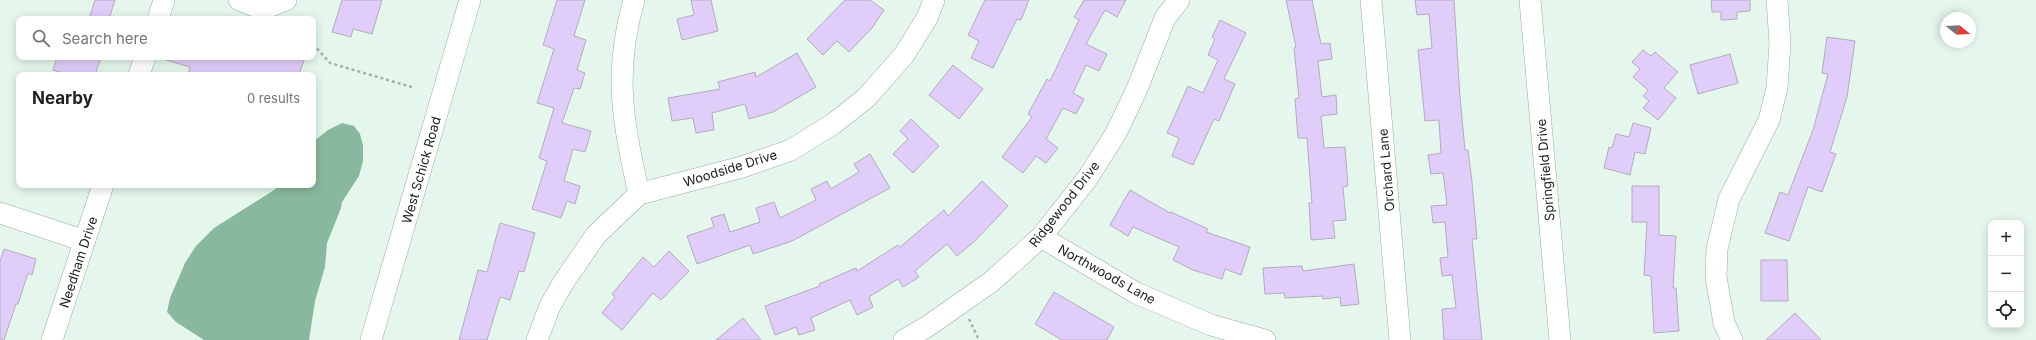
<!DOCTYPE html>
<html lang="en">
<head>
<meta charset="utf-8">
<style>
  body { margin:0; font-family:Inter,sans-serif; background:#f6f6f6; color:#202124 }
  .controls { position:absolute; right:12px; bottom:12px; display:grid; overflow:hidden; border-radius:8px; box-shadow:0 2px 10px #0003 }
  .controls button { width:36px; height:36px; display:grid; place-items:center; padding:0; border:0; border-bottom:1px solid #e0e0e0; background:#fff; color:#202124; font:20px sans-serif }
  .compass { position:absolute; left:1940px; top:12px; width:36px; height:36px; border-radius:50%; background:#fff; box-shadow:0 2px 10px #0003; rotate:108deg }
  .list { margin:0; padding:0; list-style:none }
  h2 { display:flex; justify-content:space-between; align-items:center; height:52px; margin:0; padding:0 16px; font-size:17px }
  h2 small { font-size:13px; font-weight:400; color:#757577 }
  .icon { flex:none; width:22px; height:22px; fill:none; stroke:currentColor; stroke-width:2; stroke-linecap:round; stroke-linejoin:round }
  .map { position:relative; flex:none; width:2036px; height:340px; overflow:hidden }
  .search { position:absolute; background:#fff; box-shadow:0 2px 10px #0003; left:16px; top:16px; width:300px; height:44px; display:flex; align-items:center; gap:10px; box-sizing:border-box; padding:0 14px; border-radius:8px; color:#757577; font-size:15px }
  .panel { position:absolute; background:#fff; box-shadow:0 2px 10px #0003; left:16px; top:72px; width:300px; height:116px; border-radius:8px }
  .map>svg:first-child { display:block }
  .water { fill:#88b89d }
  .building { fill:#e1cdfa; stroke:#b3acbc }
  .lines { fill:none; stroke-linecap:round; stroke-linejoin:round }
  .minor-casing { stroke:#9baba1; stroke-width:22 }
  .path { stroke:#a3b1a8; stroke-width:2.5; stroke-dasharray:3 3; stroke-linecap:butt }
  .minor { stroke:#fff; stroke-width:21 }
  .labels { text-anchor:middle; stroke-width:3.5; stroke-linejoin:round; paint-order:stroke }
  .street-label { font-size:13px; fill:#191f1b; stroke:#fff }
</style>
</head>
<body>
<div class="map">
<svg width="2036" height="340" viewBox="0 0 2036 340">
  <rect width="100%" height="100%" fill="#e5f7ec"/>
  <path class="water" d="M342,123L354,126L360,134L363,146V161L359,176L342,202L341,208L327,243L325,267L315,301L309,340H204L176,322L167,312L170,298L185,263L196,246L214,228L282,185H313V142L328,130Z"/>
  <path class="building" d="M95,0H115L109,19H89Z
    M342,0H382L372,34L353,29L351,37L332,32Z
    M557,0H585L574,36L586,40L577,70L585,73L580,89L574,88L562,123L591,131L585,152L573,149L564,181L580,186L575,204L567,201L561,218L532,209L547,161L539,158L554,108L537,103L554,49L543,45Z
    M691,0H711L718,31L682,40L677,19L694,15Z
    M845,0H870L884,10L872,28L849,52L837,41L823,55L807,39Z
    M985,0H1029L1021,20L1017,19L993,68L971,58L979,41L968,35Z
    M1084,0H1126L1117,17L1105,10L1086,44L1107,54L1099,71L1086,65L1073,93L1084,99L1076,114L1063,108L1046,139L1058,148L1046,163L1036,156L1023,173L1002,157L1032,117L1028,114L1047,79L1050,81L1079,20L1074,17Z
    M1286,0H1312L1321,44L1330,43L1332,59L1318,61L1322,97L1336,95L1337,114L1321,116L1324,148L1345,147L1348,186L1343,187L1346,220L1333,221L1335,238L1311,240L1309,203H1312L1307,138H1298L1295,99L1299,98L1294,48L1296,47Z
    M1415,0H1454L1460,97L1465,150H1468L1472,182L1477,239H1472L1482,340H1444L1442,309L1456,308L1452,275L1442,276L1440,258L1448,257L1445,222L1433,223L1431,206L1447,205L1443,173L1431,174L1428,155L1441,153L1439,120L1425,121L1418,50L1432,48L1429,14L1417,15Z
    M1711,0H1750V11L1737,12V19L1721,20V12H1712Z
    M1220,20L1246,33L1224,79L1235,84L1219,121L1214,119L1193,165L1172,156L1179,138L1167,133L1188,86L1203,93L1218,60L1208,55L1215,39L1212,37Z
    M1827,37L1855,41L1847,97L1830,152L1836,154L1822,192L1808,187L1789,241L1765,233L1780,192L1788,195L1813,130L1828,74L1822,73Z
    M1643,50L1651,56L1655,52L1678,72L1664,88L1676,98L1658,120L1643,108L1649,101L1643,96L1648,90L1633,77L1640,69L1632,62Z
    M797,53L816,87L773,112L749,119L745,104L712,113L714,130L696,133L693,118L672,121L668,98L720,89L718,82L755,72L756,77Z
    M1730,54L1738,83L1698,94L1690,65Z
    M57,57H101L95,75H69L53,70Z
    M167,57H305L299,75H188L190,67L166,60Z
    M953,65L983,89L959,119L929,95Z
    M911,119L939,146L913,173L893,154L908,139L900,131Z
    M1633,123L1651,128L1645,154L1635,152L1630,175L1604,168L1609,147L1612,148L1616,134L1629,137Z
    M870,154L890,188L792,241L753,254L750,245L697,264L687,236L714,227L711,218L724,214L730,232L760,222L756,208L774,202L780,218L816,200L811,189L827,181L831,189L859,172L854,164Z
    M982,181L1008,206L976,240L957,256L947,244L915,271L919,277L903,287L898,279L869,297L873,307L857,315L850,300L811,318L815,330L799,335L796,327L775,335L765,306L820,286L819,284L856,268L857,271L898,245L900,247L944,210L948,216Z
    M1632,186H1659V235L1676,236L1673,288H1676L1679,331L1654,333L1651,276L1644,275L1647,222H1632Z
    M1130,190L1170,213L1171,212L1208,229L1206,232L1250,247L1241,275L1225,269L1222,279L1193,270L1173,260L1179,247L1133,227L1128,236L1110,225Z
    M500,223L535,233L524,272L519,271L510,300L500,297L487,340H459L478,270L487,272Z
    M4,249L36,259L32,275L28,273L18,304H16L4,340H0V261Z
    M669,251L689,271L661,300L653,293L622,330L602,313L615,297L612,294L643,257L654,267Z
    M1761,260H1787L1788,301H1761Z
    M1354,264L1359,304L1341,306L1340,297L1323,299V296L1285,298L1284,293L1265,294L1263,268L1302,266L1303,271Z
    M1054,292L1114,327L1107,340H1062L1035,324Z
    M1795,313L1821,340H1766Z
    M743,318L761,340H716Z"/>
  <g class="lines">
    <defs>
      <path id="minor" d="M239,0L263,9L286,0
        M634,0C613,73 623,122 639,194
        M1371,0L1400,340
        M1530,0L1560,340
        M158,19L164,0
        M139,75L145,57
        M0,213L85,241
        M1041,237L1136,293L1211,325L1265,340
        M52,340L103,185
        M371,340L470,0
        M537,340L550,306L563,283L596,235L639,194L742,167L791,150L833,124L866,98L904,55L927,18L934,0
        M904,340L928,326L991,282L1041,237L1087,179L1116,133L1137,89L1165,18L1179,0
        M1732,340L1724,323L1716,277L1717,249L1729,199L1769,120L1777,88L1780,43L1777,0"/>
    </defs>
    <use href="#minor" class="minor-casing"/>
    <path class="path" d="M313,44L330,63L415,88
      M969,319L979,340"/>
    <use href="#minor" class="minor"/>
  </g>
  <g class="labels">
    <g class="street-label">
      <text transform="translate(730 168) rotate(-17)" y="5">Woodside Drive</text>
      <text transform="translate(421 170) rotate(-74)" y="5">West Schick Road</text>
      <text transform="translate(1386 170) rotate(-95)" y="5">Orchard Lane</text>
      <text transform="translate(1545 170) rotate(-95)" y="5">Springfield Drive</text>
      <text transform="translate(1064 204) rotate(-52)" y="5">Ridgewood Drive</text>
      <text transform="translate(78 262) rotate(-72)" y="5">Needham Drive</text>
      <text transform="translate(1107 274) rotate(29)" y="5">Northwoods Lane</text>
    </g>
  </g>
</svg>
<div class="controls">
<button>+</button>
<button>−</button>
<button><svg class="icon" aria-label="locate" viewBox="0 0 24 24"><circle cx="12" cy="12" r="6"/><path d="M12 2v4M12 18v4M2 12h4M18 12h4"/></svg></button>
</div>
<svg class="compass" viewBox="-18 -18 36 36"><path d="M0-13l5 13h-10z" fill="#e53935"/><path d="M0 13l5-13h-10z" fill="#757577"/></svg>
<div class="search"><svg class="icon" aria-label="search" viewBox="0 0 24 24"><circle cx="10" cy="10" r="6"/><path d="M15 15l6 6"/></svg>Search here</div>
<section class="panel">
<h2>Nearby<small>0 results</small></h2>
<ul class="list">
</ul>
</section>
</div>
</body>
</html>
